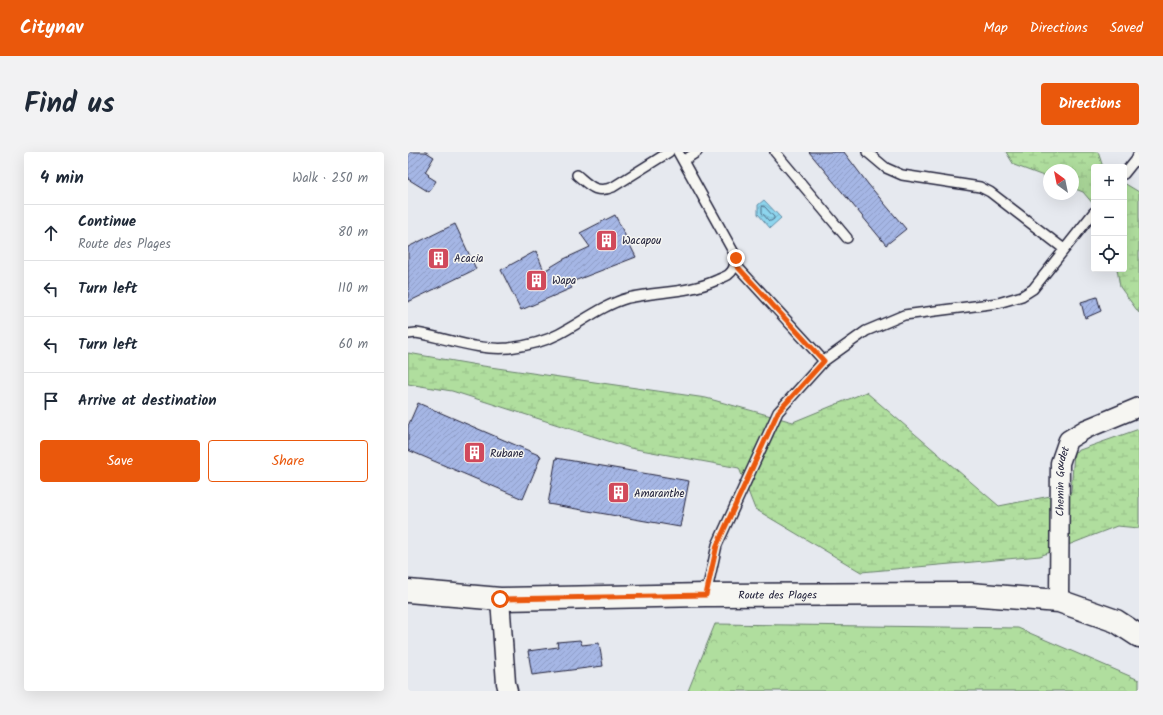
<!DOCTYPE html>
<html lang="en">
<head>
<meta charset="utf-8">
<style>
  body { margin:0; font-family:Kalam,sans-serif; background:#f2f2f3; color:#1f2937 }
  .controls { position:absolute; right:12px; top:12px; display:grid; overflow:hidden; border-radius:4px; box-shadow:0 4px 16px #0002 }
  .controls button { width:36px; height:36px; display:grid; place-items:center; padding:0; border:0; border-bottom:1px solid #e0e1e3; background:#fff; color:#1f2937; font:20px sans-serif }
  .compass { position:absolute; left:635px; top:12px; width:36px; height:36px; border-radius:50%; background:#fff; box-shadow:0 4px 16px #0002; rotate:327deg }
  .stop { position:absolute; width:12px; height:12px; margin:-9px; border:3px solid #ea580c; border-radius:50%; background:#fff }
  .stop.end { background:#ea580c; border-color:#fff; box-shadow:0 1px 4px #0008 }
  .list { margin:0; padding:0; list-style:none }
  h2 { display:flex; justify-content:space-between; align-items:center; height:52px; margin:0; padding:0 16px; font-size:17px }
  h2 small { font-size:13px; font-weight:400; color:#747a83 }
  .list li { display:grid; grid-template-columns:26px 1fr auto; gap:12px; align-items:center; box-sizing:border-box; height:56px; padding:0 16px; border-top:1px solid #e0e1e3 }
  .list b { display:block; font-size:15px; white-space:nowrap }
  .list p { margin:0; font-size:13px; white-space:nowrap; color:#747a83 }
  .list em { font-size:13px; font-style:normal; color:#747a83 }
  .actions { display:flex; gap:8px; padding:12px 16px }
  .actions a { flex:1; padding:9px 0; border:1px solid #ea580c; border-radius:4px; text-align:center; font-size:14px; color:#ea580c }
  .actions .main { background:#ea580c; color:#fff }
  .icon { flex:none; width:22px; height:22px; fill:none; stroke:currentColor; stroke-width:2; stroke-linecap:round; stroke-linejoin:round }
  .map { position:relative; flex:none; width:731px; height:539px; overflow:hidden; border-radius:4px }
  header { display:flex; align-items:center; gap:24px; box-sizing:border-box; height:56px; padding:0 20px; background:#ea580c; color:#fff }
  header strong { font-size:19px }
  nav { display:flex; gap:22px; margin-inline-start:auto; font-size:14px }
  .intro { display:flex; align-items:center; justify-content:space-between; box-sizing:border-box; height:96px; padding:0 24px }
  h1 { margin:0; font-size:28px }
  .button { padding:10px 18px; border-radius:4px; background:#ea580c; color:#fff; font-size:14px; font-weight:700 }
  main { display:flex; gap:24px; padding:0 24px }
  aside { flex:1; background:#fff; border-radius:4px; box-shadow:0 4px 16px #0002 }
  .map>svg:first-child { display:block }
  .forest { fill:url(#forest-crowns); stroke:#69806c }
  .wetland { fill:url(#wetland-marsh); stroke:#69806c }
  .water { fill:url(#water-waves); stroke:#628da6 }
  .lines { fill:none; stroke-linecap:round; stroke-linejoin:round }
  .shore { stroke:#4d6a83; stroke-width:1 }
  .building { fill:url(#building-hatch); stroke:#22223b }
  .service-casing { stroke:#22223b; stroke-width:12 }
  .minor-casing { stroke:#22223b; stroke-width:21 }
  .tertiary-casing { stroke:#22223b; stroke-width:25 }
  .service { stroke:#f6f6f2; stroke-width:9 }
  .minor { stroke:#f6f6f2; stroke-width:18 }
  .tertiary { stroke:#f6f6f2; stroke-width:22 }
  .route { stroke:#ea580c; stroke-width:5 }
  .labels { text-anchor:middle; stroke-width:3; stroke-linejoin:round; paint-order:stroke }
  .poi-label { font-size:11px; fill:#22223b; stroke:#f6f6f2; text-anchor:start }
  .street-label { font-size:11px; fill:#22223b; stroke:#f6f6f2 }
</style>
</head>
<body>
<header>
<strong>Citynav</strong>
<nav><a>Map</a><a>Directions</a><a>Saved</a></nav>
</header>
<div class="intro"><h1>Find us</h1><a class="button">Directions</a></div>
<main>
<aside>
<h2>4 min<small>Walk · 250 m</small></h2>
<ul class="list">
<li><svg class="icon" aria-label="ahead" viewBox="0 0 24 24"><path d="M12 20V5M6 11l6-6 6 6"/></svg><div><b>Continue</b><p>Route des Plages</p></div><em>80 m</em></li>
<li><svg class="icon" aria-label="left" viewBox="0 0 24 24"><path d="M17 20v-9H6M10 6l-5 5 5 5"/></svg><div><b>Turn left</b></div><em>110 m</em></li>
<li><svg class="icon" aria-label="left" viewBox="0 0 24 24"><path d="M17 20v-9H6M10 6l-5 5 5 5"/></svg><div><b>Turn left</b></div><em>60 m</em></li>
<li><svg class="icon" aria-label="arrive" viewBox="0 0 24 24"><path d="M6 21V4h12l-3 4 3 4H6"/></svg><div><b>Arrive at destination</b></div></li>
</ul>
<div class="actions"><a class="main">Save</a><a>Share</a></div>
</aside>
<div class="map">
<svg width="731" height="539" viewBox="0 0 731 539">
  <defs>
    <pattern id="forest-crowns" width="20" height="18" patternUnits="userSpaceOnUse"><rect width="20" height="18" fill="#b0de9e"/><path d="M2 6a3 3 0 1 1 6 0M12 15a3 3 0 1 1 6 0" fill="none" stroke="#97be89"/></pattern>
    <pattern id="wetland-marsh" width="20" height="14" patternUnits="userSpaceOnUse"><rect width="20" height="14" fill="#b0de9e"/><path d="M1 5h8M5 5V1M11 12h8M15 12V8" fill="none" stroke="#97be89"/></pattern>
    <pattern id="water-waves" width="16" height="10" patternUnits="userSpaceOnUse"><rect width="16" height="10" fill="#8dd5ee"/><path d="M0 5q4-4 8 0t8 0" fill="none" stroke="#79b7cd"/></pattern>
    <pattern id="building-hatch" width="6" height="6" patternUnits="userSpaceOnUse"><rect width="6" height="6" fill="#a5b6e5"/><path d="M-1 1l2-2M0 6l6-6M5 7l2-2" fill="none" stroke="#8e9cc5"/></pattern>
  </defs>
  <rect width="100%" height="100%" fill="#e6e9ef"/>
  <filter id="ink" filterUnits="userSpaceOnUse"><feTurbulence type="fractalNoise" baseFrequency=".025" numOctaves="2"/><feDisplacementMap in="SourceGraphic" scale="8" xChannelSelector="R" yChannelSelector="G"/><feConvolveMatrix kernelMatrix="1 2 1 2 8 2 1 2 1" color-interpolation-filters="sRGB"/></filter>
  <g filter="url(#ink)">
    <path class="forest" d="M307,472L610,476L731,528V539H280Z"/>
    <path class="wetland" d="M598,0H690L695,15H686V53L675,40L665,36V18H641V26L606,13Z
      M716,31L731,40V161L712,135L709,117H716Z
      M0,201L75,214L298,246L385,270L458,240L591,354L663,340L666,300L731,277V376L709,374L632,404L453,420L347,357L331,316L222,296L44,239L0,232Z"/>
    <path class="water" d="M356,48L373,66L362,76L350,62V53Z"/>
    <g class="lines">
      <path class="shore" d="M355,54L357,55L366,65V67L363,69H361L354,61V56Z"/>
    </g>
    <path class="building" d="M0,0H18L26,5L17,20L21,23L20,24L28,29L21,40L0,27Z
      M401,0H436L460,32L498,77L478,93Z
      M207,63L228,105L161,131L164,136L113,158L93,118L128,99L136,119L156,107L182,95L172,81Z
      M47,72L68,117L0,150V95Z
      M689,145L693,159L677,166L673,150Z
      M10,251L133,304L115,347L0,298V274Z
      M148,306L281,329L272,375L140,352Z
      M172,488L174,493L191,491L195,514L124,523L120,499L150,495L149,490Z"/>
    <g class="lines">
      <defs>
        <path id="service" d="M367,0L439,86
          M459,0L478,16L494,23L572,35L582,40L656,97
          M275,9L289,0
          M716,22L728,7L731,0
          M169,23C182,34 188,42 205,35L261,0
          M327,112L416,209
          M0,182L8,181C39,186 70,199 101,196C117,194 136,190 151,182C174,170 195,153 220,146C250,139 281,141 309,128C313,126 317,125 320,123C328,117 328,109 326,101L270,0
          M298,443L309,393L370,260L416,209L458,179L496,163L590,151L614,144L625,137L686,60"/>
        <g id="minor">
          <path d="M92,447L98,531L100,539"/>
          <path id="s1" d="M651,449L652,311L660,288L678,277L731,255"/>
        </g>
        <g id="tertiary">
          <path id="s2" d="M0,439L92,447L298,443L562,442L651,449L708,469L731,484"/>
        </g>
      </defs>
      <use href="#service" class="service-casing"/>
      <use href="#minor" class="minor-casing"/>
      <use href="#tertiary" class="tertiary-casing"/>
      <use href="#service" class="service"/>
      <use href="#minor" class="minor"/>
      <use href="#tertiary" class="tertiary"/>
    </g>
  </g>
  <g class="lines" filter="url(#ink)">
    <path class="route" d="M92,447L298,443L309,393L370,260L416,209L327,112L328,106"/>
  </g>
  <defs>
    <symbol id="building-square" viewBox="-11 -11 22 22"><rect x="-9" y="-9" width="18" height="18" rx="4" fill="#d1495b" stroke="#f6f6f2"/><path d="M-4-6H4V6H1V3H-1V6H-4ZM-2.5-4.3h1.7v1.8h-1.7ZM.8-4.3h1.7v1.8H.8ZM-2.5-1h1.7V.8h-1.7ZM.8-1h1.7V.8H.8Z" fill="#fff"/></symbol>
  </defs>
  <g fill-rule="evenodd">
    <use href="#building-square" x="186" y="76" width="25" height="25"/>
    <use href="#building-square" x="18" y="94" width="25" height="25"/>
    <use href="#building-square" x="116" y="116" width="25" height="25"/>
    <use href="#building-square" x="54" y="288" width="25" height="25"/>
    <use href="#building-square" x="198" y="328" width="25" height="25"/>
  </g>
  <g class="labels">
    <g class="poi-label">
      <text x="214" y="92">Wacapou</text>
      <text x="46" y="110">Acacia</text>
      <text x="144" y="132">Wapa</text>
      <text x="82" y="305">Rubane</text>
      <text x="226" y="345">Amaranthe</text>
    </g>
    <g class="street-label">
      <text dy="4" stroke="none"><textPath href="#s1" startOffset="120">Chemin Goudet</textPath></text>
      <text dy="4" stroke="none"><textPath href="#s2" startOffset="370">Route des Plages</textPath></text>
    </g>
  </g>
</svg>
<div class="controls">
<button>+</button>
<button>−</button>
<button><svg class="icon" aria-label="locate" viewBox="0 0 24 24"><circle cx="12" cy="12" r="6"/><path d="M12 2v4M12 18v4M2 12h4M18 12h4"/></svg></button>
</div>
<svg class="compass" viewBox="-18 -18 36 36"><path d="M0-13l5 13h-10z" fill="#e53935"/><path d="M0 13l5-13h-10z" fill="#747a83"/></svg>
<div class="stop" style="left:92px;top:447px"></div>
<div class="stop end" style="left:328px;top:106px"></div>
</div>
</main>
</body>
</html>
